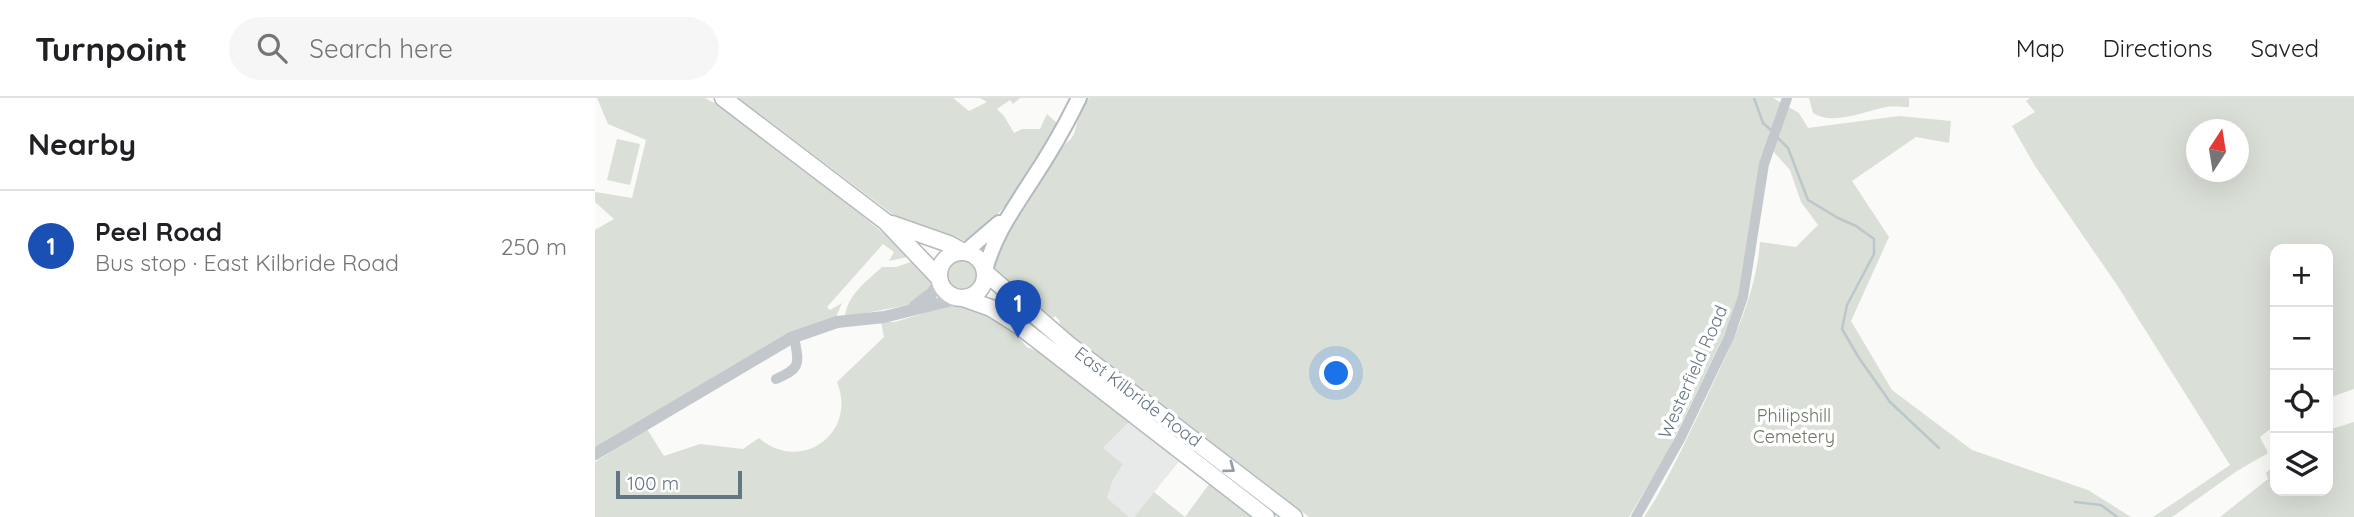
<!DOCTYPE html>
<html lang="en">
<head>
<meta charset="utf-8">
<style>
  body { margin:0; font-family:Quicksand,sans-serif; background:#f6f6f6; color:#202124 }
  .controls { position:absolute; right:21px; bottom:21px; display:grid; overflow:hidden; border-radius:14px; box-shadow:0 7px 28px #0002 }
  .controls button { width:63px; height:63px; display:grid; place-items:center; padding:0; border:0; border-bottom:2px solid #e0e0e0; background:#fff; color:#202124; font:35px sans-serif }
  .compass { position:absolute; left:1591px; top:21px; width:63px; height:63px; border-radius:50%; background:#fff; box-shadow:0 7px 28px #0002; rotate:12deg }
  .scale { position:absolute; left:21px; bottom:18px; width:126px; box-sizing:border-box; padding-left:7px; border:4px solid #657683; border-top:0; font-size:19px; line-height:24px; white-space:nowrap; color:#657683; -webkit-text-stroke:5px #fff; paint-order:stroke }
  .you { position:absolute; left:742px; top:276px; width:24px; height:24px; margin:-18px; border:5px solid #fff; border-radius:50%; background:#1a73e8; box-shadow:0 0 0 10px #1a73e833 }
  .badge { display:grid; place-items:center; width:46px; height:46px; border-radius:50%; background:#e4572e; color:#fff; font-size:23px; font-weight:700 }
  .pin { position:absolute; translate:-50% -58px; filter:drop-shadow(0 2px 4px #0008) }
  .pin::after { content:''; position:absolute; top:37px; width:24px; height:21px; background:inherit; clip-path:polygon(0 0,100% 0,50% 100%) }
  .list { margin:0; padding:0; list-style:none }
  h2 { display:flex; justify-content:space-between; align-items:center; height:91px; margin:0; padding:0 28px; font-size:30px }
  h2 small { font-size:23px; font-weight:400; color:#757577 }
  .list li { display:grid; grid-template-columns:46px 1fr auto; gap:21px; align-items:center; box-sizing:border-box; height:112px; padding:0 28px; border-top:2px solid #e0e0e0 }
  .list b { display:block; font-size:26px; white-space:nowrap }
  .list p { margin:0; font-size:23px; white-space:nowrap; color:#757577 }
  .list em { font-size:23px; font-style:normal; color:#757577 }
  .icon { flex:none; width:38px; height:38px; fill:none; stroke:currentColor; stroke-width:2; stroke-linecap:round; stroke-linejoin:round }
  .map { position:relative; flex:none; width:1759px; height:419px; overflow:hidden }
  header { display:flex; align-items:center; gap:42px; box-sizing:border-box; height:98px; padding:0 35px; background:#fff; border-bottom:2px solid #e0e0e0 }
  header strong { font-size:33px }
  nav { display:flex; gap:38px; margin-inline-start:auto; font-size:24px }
  .search { width:490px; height:63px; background:#f6f6f6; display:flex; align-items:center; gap:18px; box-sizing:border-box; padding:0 24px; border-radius:38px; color:#757577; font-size:26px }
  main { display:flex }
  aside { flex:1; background:#fff }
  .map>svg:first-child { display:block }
  .built { fill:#e8e9e9 }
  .green { fill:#dadfd7; fill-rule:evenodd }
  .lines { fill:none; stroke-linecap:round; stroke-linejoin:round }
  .stream { stroke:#bbc7cb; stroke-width:2.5 }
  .secondary-casing { stroke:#b3babf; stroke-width:18 }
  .primary-casing { stroke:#b5babe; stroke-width:19 }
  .minor { stroke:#c3c8cc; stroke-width:10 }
  .tertiary { stroke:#c3c8cc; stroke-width:12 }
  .secondary { stroke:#fff; stroke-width:14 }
  .primary { stroke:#fff; stroke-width:16 }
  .oneway { stroke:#939fa8 }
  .labels { text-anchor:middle; stroke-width:7; stroke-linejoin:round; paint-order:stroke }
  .street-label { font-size:18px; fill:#657683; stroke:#fff }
  .park-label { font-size:18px; fill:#687a64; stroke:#fff }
</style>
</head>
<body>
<header>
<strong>Turnpoint</strong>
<div class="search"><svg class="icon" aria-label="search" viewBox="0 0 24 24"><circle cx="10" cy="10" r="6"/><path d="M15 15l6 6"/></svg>Search here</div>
<nav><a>Map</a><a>Directions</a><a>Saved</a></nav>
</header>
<main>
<aside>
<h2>Nearby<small></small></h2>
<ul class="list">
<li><span class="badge" style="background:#1a4fb4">1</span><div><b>Peel Road</b><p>Bus stop · East Kilbride Road</p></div><em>250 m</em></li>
</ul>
</aside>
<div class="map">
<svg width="1759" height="419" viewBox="0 0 1759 419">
  <rect width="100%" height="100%" fill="#fafaf8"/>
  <path class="built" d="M535,323L585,362L539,419H534L512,400L518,382L528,366L508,350Z"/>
  <path class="green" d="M2,0H110L134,13L180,48L317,158L294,163L299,154L288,146L232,209L235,212L247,205L241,219L0,350V132L19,121L0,104V95L1,94L37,100L51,42L13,26Z
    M143,0H358L374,13L392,4L385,0H425L418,6L415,2L402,11L409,18L419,35L427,31H445L452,16L462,25V29L424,93L384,136L382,134L371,143L322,129L300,118Z
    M494,0H1178L1204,15L1213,30L1304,18L1356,23L1354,45L1321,39L1257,83L1294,139L1256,223L1297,292L1377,352L1493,392L1536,419H1049C1073,383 1090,344 1109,305C1132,255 1161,201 1165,144L1201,149L1223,127L1206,104L1195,72L1176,51L1149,185L1133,229L1070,359L1034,419H714L466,230L464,222L460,218L458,220L425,197L399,169L409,131L470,46C481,38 479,33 483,22C486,14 490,7 494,0Z
    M1214,0H1314V9C1307,9 1299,8 1291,9C1270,13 1238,28 1218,15Z
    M1435,0H1759V291L1733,300V151H1680V327L1665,339L1673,355L1642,373L1577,419H1558L1635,367L1522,187L1440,68L1417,28L1440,14L1431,3ZM1602,32H1644V74H1602Z
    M22,41L45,46L35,87L12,82Z
    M351 176a17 17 0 1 1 34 0a17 17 0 1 1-34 0Z
    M322,162L337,179L338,185L318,206L250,219C252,197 271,184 287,169H301Z
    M362,205L382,211L412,227L432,249L456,259L535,323L508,350L528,366L518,382L512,400L534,419H0V364L52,331L69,358L105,346L148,351L164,340C205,376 263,336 242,284L289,239L286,224H300Z
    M1759,324V419H1625L1673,381L1671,375L1680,367V393H1733V332Z
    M615,385L663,419H539L559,394L590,419Z"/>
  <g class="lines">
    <path class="stream" d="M1159,0L1168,25L1178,34
      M1182,39L1193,50L1213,102L1243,120L1261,128L1279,141V156L1252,207L1247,231L1264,260L1295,304L1344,350
      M1480,404L1506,407L1522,419"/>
    <defs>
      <path id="secondary" d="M370,154L404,125
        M390,172C400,136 416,115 435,85C453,58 470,29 484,0"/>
      <path id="primary" d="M128,0L291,124L344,180
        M297,126L354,146L367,153
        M344 177a23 23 0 1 1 46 0a23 23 0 1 1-46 0Z
        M391,175L473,246L699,419
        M368,200L396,210L423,227L671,419"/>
    </defs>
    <use href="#secondary" class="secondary-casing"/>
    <use href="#primary" class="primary-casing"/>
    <path class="minor" d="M181,281C207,270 204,265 199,239
      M1041,419L1085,341L1134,239L1148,199L1169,66L1192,0"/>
    <path class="tertiary" d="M320,208L337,195L345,183
      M0,356L196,240L242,224L289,219L365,200"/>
    <use href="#secondary" class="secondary"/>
    <use href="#primary" class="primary"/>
  </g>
  <defs><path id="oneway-chevron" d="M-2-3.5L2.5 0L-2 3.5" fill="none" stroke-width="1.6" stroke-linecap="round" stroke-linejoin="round" transform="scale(1.75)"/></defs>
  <use class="oneway" href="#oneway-chevron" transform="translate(635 370) rotate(37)"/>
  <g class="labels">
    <g class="street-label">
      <text transform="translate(1098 274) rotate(-66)" y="6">Westerfield Road</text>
      <text transform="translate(543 299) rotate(37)" y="6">East Kilbride Road</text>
    </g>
    <g class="park-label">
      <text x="1199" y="324">Philipshill<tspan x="1199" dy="21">Cemetery</tspan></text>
    </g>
  </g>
</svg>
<div class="controls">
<button>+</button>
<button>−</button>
<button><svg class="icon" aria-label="locate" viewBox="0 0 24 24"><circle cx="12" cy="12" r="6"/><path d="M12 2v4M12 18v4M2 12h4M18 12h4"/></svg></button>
<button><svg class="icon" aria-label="layers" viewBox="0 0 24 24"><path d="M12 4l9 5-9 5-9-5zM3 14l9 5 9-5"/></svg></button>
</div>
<svg class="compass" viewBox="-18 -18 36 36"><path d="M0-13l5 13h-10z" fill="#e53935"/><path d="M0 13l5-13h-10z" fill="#757577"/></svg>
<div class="scale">100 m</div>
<div class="you"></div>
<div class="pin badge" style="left:423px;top:240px;background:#1a4fb4">1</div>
</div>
</main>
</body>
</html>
